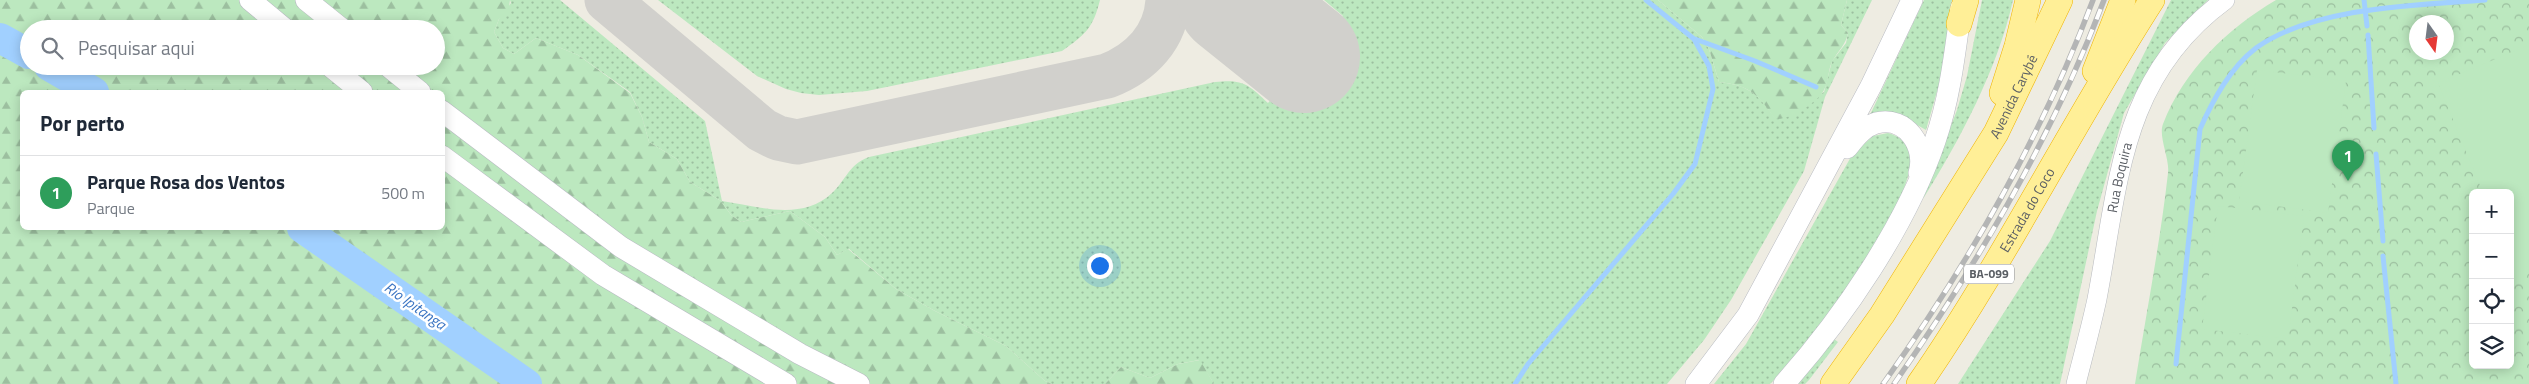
<!DOCTYPE html>
<html lang="pt">
<head>
<meta charset="utf-8">
<style>
  body { margin:0; font-family:"Titillium Web",sans-serif; background:#f6f6f7; color:#1f2937 }
  .controls { position:absolute; right:15px; bottom:15px; display:grid; overflow:hidden; border-radius:8px; box-shadow:0 2px 12px #0003 }
  .controls button { width:45px; height:45px; display:grid; place-items:center; padding:0; border:0; border-bottom:1px solid #e0e1e3; background:#fff; color:#1f2937; font:25px sans-serif }
  .compass { position:absolute; left:2409px; top:15px; width:45px; height:45px; border-radius:50%; background:#fff; box-shadow:0 2px 12px #0003; rotate:166deg }
  .you { position:absolute; left:1099px; top:265px; width:18px; height:18px; margin:-12px; border:4px solid #fff; border-radius:50%; background:#1a73e8; box-shadow:0 0 0 8px #1a73e833 }
  .badge { display:grid; place-items:center; width:32px; height:32px; border-radius:50%; background:#f63f21; color:#fff; font-size:16px; font-weight:700 }
  .pin { position:absolute; translate:-50% -41px; filter:drop-shadow(0 1px 2px #0008) }
  .pin::after { content:''; position:absolute; top:26px; width:18px; height:15px; background:inherit; clip-path:polygon(0 0,100% 0,50% 100%) }
  .list { margin:0; padding:0; list-style:none }
  h2 { display:flex; justify-content:space-between; align-items:center; height:65px; margin:0; padding:0 20px; font-size:21px }
  h2 small { font-size:16px; font-weight:400; color:#747a83 }
  .list li { display:grid; grid-template-columns:32px 1fr auto; gap:15px; align-items:center; box-sizing:border-box; height:75px; padding:0 20px; border-top:1px solid #e0e1e3 }
  .list b { display:block; font-size:19px; white-space:nowrap }
  .list p { margin:0; font-size:16px; white-space:nowrap; color:#747a83 }
  .list em { font-size:16px; font-style:normal; color:#747a83 }
  .icon { flex:none; width:28px; height:28px; fill:none; stroke:currentColor; stroke-width:2; stroke-linecap:round; stroke-linejoin:round }
  .map { position:relative; flex:none; width:2529px; height:384px; overflow:hidden }
  .search { position:absolute; background:#fff; box-shadow:0 2px 12px #0003; left:20px; top:20px; width:425px; height:55px; display:flex; align-items:center; gap:12px; box-sizing:border-box; padding:0 18px; border-radius:28px; color:#747a83; font-size:19px }
  .panel { position:absolute; background:#fff; box-shadow:0 2px 12px #0003; left:20px; top:90px; width:425px; height:140px; border-radius:8px }
  .map>svg:first-child { display:block }
  .grass { fill:url(#grass-dots) }
  .forest { fill:url(#forest-firs); fill-rule:evenodd }
  .park { fill:url(#park-crowns); fill-rule:evenodd }
  .pitch { fill:#bce8bf }
  .lines { fill:none; stroke-linecap:round; stroke-linejoin:round }
  .stream { stroke:#a1d0ff; stroke-width:5 }
  .river { stroke:#a1d0ff; stroke-width:30 }
  .taxiway { stroke:#d1d0cc; stroke-width:45 }
  .runway { stroke:#d1d0cc; stroke-width:112 }
  .tertiary-casing { stroke:#b7babf; stroke-width:20 }
  .secondary-casing { stroke:#b8bbc2; stroke-width:22 }
  .trunk-casing { stroke:#f0b400; stroke-width:26 }
  .tertiary { stroke:#fff; stroke-width:19 }
  .secondary { stroke:#fff; stroke-width:21 }
  .trunk { stroke:#ffef97; stroke-width:25 }
  .rail-casing { stroke:#b4b5b5; stroke-width:5.5 }
  .rail { stroke:#fff; stroke-width:4; stroke-dasharray:11; stroke-linecap:butt }
  .labels { text-anchor:middle; stroke-width:5; stroke-linejoin:round; paint-order:stroke }
  .shield { fill:#fff; stroke:#8c8e92; stroke-width:1 }
  .shield-label { font-size:12px; font-weight:bold; fill:#5a5e64 }
  .street-label { font-size:14px; fill:#5a5e64; stroke:#fff }
  .water-label { font-size:15px; font-style:italic; fill:#3973c2; stroke:#fff }
</style>
</head>
<body>
<div class="map">
<svg width="2529" height="384" viewBox="0 0 2529 384">
  <defs>
    <pattern id="grass-dots" width="8" height="8" patternUnits="userSpaceOnUse" patternTransform="scale(1.25)"><rect width="8" height="8" fill="#bce8bf"/><path d="M2 2h.1M6 6h.1" fill="none" stroke="#9cbf9f" stroke-width="1.8" stroke-linecap="round"/></pattern>
    <pattern id="forest-firs" width="22" height="20" patternUnits="userSpaceOnUse" patternTransform="scale(1.25)"><rect width="22" height="20" fill="#bce8bf"/><path d="M5 1l3.5 6h-7zM16 11l3.5 6h-7z" fill="#9cbf9f"/></pattern>
    <pattern id="park-crowns" width="20" height="18" patternUnits="userSpaceOnUse" patternTransform="scale(1.25)"><rect width="20" height="18" fill="#bce8bf"/><path d="M2 6a3 3 0 1 1 6 0M12 15a3 3 0 1 1 6 0" fill="none" stroke="#9cbf9f"/></pattern>
  </defs>
  <rect width="100%" height="100%" fill="#eeece2"/>
  <path class="grass" d="M510,0H560L705,121L722,201C757,206 802,222 832,193C847,179 848,165 869,157L1215,82C1243,79 1248,84 1268,103L1343,16L1324,0H1658L1702,37L1709,49L1719,82C1749,85 1758,94 1775,118L1793,114L1824,92L1832,61L1846,43L1848,33L1841,25L1847,0H1872L1825,97L1804,171L1731,300L1704,340L1667,384H1214L1199,360L1178,364L1150,378L1121,367L1105,384H1052L1045,381L1006,346L935,311L896,289L849,249L837,255L825,237L790,211L741,222L731,215L721,201L690,182L677,159L649,142L642,117L630,92L578,55L536,38L514,54L503,48L494,32L499,19L511,3Z
    M658,0H1100C1093,28 1086,34 1062,51L867,91L819,95L801,93L786,89L757,76Z
    M1924,0H1952L1940,81L1926,130L1898,114L1870,115Z
    M1982,0H2013C1998,68 1960,140 1923,199L1957,110L1967,76Z
    M2171,0H2208L2165,43L2124,113L2097,211L2060,384H1958L2050,241Z
    M1888,133C1899,136 1909,143 1910,156C1917,204 1805,348 1770,384H1714L1746,344L1852,155L1873,136Z
    M1834,339L1838,342L1809,380L1805,384H1797Z"/>
  <path class="forest" d="M0,0H510L508,15L499,19L494,32L503,48L514,54L536,38L578,55L630,93L642,117L649,142L677,159L690,182L721,201L731,215L741,222L790,211L825,237L837,255L848,249L896,289L935,311L1006,346L1045,381L1052,384H0ZM29,29H436V66H29ZM22,92H442V228H22Z
    M1658,0H1847L1841,25L1848,33C1846,44 1839,50 1833,60C1828,68 1829,81 1824,90C1819,102 1787,121 1775,119C1758,94 1749,85 1719,82L1709,49L1702,37Z
    M1200,360L1214,384H1105L1121,367L1150,378L1178,364Z"/>
  <path class="park" d="M2276,0H2529V384H2135C2146,314 2160,244 2168,173C2170,159 2158,136 2163,124C2184,70 2227,29 2276,0ZM2416,22H2446V52H2416ZM2473,193H2510V365H2473Z"/>
  <path class="pitch" d="M2529,45V265L2515,271L2510,260V193H2483L2438,83Z
    M2257,70L2346,81L2328,213L2239,201Z
    M2218,206L2304,216L2288,339L2202,329Z"/>
  <g class="lines">
    <path class="stream" d="M2364,0L2367,26
      M2368,35L2374,128
      M1695,39L1755,61L1816,87
      M2376,154L2383,241
      M2383,256L2396,384
      M2176,364L2200,129C2213,100 2230,68 2256,48C2313,7 2417,5 2485,0
      M1515,384L1528,364L1673,194L1695,164L1713,89L1709,66L1694,39L1646,0"/>
    <path class="river" d="M0,38L29,54
      M49,66L94,92
      M302,228L527,384"/>
    <path class="taxiway" d="M607,0L762,130L778,138L797,142L1107,76C1141,63 1166,37 1168,0"/>
    <path class="runway" d="M1233,0L1304,57"/>
    <defs>
      <g id="tertiary">
        <path id="s1" d="M2076,384C2083,356 2091,327 2097,299C2119,183 2120,77 2225,0"/>
      </g>
      <path id="secondary" d="M250,0L285,29
        M306,0L342,29
        M330,66L362,92
        M388,66L420,92
        M442,111L621,247L800,354L859,384
        M1847,148C1855,138 1863,127 1876,123C1906,115 1927,147 1919,173
        M442,156L603,275L786,384
        M1696,384L1748,315L1871,86L1912,0
        M1784,384C1843,318 1906,226 1935,141C1950,98 1955,52 1961,8"/>
      <g id="trunk">
        <path d="M1959,24L1966,0"/>
        <path d="M2095,71L2123,0"/>
        <path d="M2002,93L2017,46L2028,0"/>
        <path id="s2" d="M1833,384L1882,315L1996,133L2060,0"/>
        <path id="s3" d="M1919,384C2004,261 2071,126 2152,0"/>
      </g>
    </defs>
    <use href="#tertiary" class="tertiary-casing"/>
    <use href="#secondary" class="secondary-casing"/>
    <use href="#trunk" class="trunk-casing"/>
    <use href="#tertiary" class="tertiary"/>
    <use href="#secondary" class="secondary"/>
    <use href="#trunk" class="trunk"/>
    <defs>
      <path id="rail" d="M1883,384C1967,266 2042,136 2093,0
        M1894,384C1977,265 2053,136 2104,0"/>
    </defs>
    <use href="#rail" class="rail-casing"/>
    <use href="#rail" class="rail"/>
  </g>
  <g class="labels">
    <rect class="shield" x="1964" y="264.5" width="50" height="19" rx="4"/>
    <g class="shield-label">
      <text x="1989" y="278">BA-099</text>
    </g>
    <g class="street-label">
      <text dy="5" stroke="none"><textPath href="#s2" startOffset="340">Avenida Carybé</textPath></text>
      <text dy="5" stroke="none"><textPath href="#s1" startOffset="211">Rua Boquira</textPath></text>
      <text dy="5" stroke="none"><textPath href="#s3" startOffset="205">Estrada do Coco</textPath></text>
    </g>
    <g class="water-label">
      <text transform="translate(415 306) rotate(35)" y="5">Rio Ipitanga</text>
    </g>
  </g>
</svg>
<div class="controls">
<button>+</button>
<button>−</button>
<button><svg class="icon" aria-label="locate" viewBox="0 0 24 24"><circle cx="12" cy="12" r="6"/><path d="M12 2v4M12 18v4M2 12h4M18 12h4"/></svg></button>
<button><svg class="icon" aria-label="layers" viewBox="0 0 24 24"><path d="M12 4l9 5-9 5-9-5zM3 14l9 5 9-5"/></svg></button>
</div>
<svg class="compass" viewBox="-18 -18 36 36"><path d="M0-13l5 13h-10z" fill="#e53935"/><path d="M0 13l5-13h-10z" fill="#747a83"/></svg>
<div class="you"></div>
<div class="pin badge" style="left:2348px;top:181px;background:#2e9e5b">1</div>
<div class="search"><svg class="icon" aria-label="search" viewBox="0 0 24 24"><circle cx="10" cy="10" r="6"/><path d="M15 15l6 6"/></svg>Pesquisar aqui</div>
<section class="panel">
<h2>Por perto<small></small></h2>
<ul class="list">
<li><span class="badge" style="background:#2e9e5b">1</span><div><b>Parque Rosa dos Ventos</b><p>Parque</p></div><em>500 m</em></li>
</ul>
</section>
</div>
</body>
</html>
